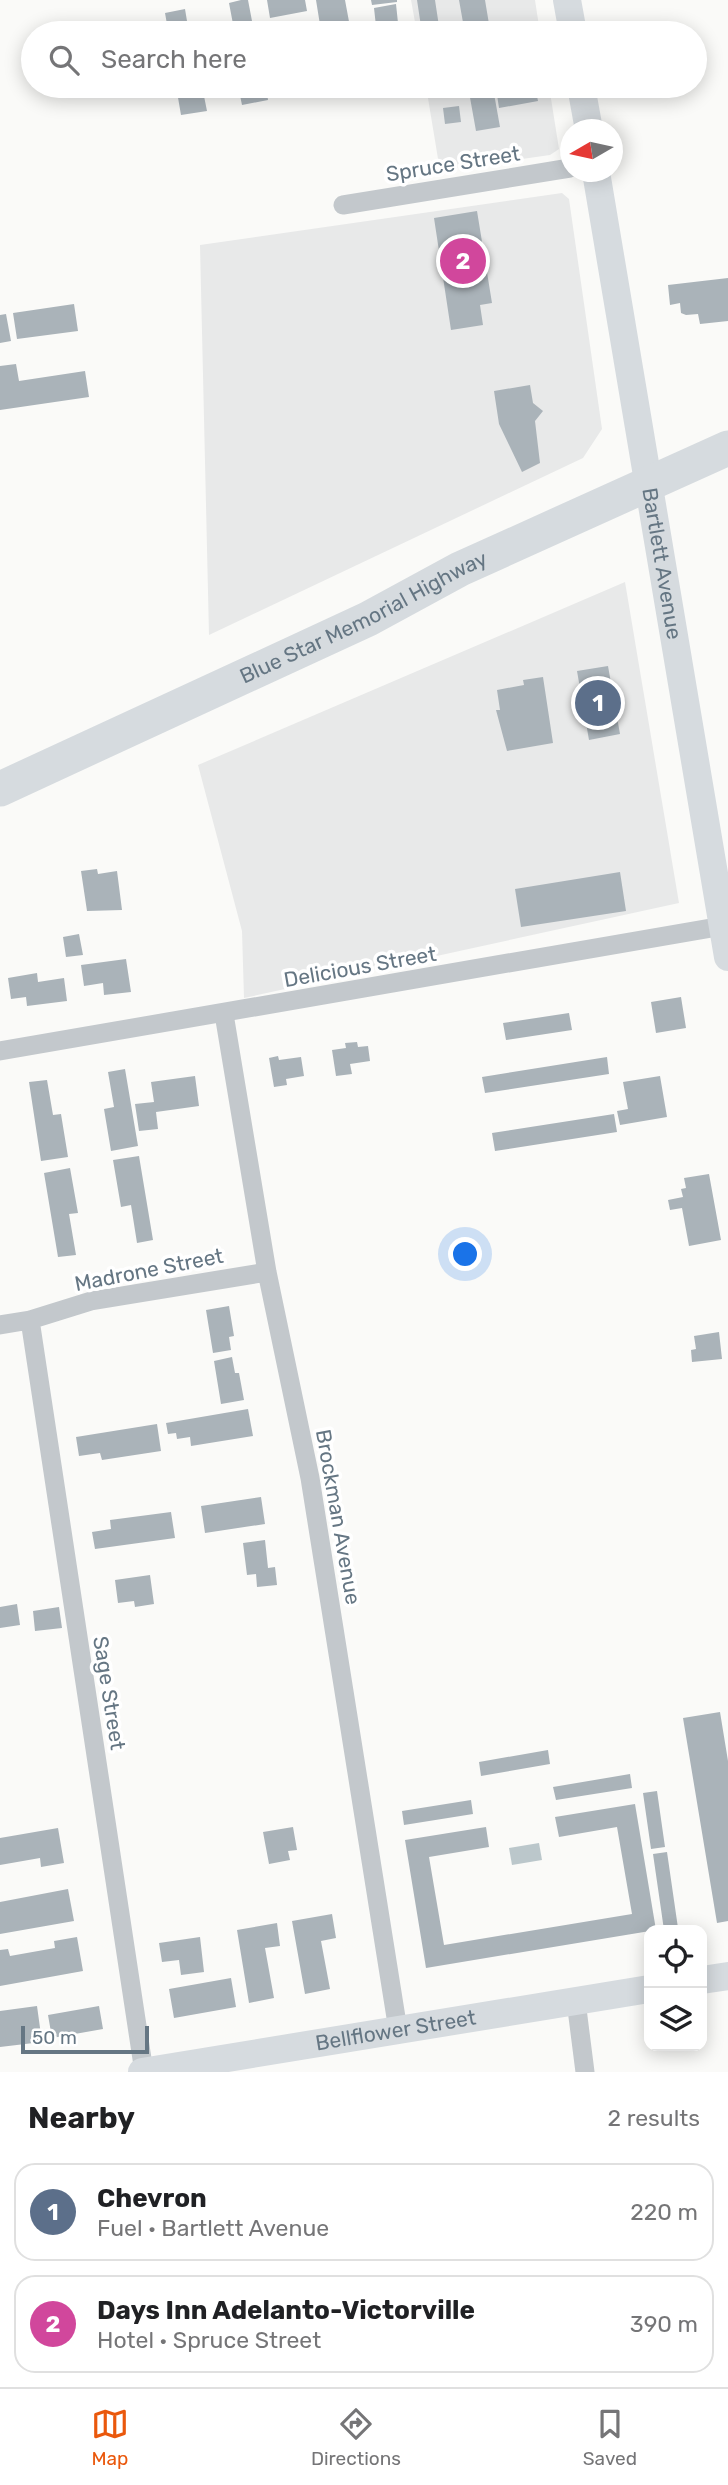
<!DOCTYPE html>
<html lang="en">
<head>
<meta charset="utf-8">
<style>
  body { margin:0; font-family:Rubik,sans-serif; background:#f6f6f6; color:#202124 }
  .controls { position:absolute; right:21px; bottom:21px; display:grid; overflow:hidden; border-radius:14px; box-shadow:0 4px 18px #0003 }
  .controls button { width:63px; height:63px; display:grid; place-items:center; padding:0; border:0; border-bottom:2px solid #e0e0e0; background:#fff; color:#202124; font:35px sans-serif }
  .compass { position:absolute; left:560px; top:119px; width:63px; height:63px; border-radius:50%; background:#fff; box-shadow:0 4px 18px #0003; rotate:261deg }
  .scale { position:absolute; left:21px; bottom:18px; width:128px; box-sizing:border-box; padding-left:7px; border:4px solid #657683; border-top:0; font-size:19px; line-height:24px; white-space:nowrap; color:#657683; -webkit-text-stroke:5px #fff; paint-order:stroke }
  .you { position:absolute; left:466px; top:1255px; width:24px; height:24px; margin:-18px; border:5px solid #fff; border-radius:50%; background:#1a73e8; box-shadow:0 0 0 10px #1a73e833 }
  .badge { display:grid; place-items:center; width:46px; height:46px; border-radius:50%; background:#ea580c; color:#fff; font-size:23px; font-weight:700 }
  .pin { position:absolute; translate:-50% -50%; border:4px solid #fff; box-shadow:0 2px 7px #0006 }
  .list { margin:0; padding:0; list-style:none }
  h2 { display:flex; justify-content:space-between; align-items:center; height:91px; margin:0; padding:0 28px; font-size:30px }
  h2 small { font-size:23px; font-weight:400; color:#757577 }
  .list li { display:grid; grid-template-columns:46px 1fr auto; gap:21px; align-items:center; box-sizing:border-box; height:98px; margin:0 14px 14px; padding:0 14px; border:2px solid #e0e0e0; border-radius:21px }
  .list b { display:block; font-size:26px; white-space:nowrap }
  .list p { margin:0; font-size:23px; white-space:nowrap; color:#757577 }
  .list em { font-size:23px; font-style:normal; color:#757577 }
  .icon { flex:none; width:38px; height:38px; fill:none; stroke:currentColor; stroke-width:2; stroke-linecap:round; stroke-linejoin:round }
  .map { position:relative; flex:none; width:728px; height:2072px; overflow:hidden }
  .search { position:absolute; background:#fff; box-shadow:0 4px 18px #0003; left:21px; right:21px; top:21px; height:77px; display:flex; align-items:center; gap:18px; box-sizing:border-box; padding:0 24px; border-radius:38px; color:#757577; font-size:26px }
  .sheet { height:315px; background:#fff }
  nav { display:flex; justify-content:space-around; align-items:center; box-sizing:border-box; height:98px; border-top:2px solid #e0e0e0; background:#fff; font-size:19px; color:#757577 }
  nav a { display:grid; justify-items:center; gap:4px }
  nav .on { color:#ea580c }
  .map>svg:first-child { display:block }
  .built { fill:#e8e9e9 }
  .water { fill:#bbc7cb }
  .building { fill:#aab3b9 }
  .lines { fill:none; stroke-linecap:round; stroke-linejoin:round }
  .street { stroke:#c3c8cc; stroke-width:19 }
  .secondary { stroke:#d6dbdf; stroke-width:28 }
  .highway { stroke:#d6dbdf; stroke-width:35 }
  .labels { text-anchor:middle; stroke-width:7; stroke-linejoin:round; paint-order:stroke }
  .street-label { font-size:21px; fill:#657683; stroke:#fff }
</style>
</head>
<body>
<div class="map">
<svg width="728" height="2072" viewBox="0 0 728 2072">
  <rect width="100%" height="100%" fill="#fafaf8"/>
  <path class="built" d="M411,0H535L540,33H417Z
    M426,86H549L559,149L550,155L440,171Z
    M562,193L569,199L602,429L583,458L209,635L200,245Z
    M625,582L679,903L244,998L242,931L198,765Z"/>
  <path class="water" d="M539,1843L542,1860L512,1865L509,1848Z"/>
  <path class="building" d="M241,0H248L252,21L233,24L229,3Z
    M267,0H305L307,11L270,18Z
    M316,0H345L350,27L321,31Z
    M371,0H397V2L372,5Z
    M417,0H435L440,33H422Z
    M459,0H485L489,24L464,28Z
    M396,4L398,23L376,26L374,8Z
    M185,9L188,27L168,30L165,13Z
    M486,26L487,33H470V28Z
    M176,86H202L207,111L181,115Z
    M238,86H266L268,100L242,105Z
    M508,86H535L538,101L499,108L496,88Z
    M493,88L500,127L476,131L469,92Z
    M459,106L461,122L445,124L443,108Z
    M477,211L492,303L480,305L483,325L451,330L434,218Z
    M728,278V321L700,324L698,314L686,315L681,313L680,303L670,305L668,285Z
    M74,304L78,331L17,339L13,313Z
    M6,314L11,341L0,343V315Z
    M16,364L19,381L85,371L89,397L0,410V366Z
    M530,385L533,403L543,411L535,421L540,463L522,472L499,424L494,391Z
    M608,666L620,734L589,740L577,671Z
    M543,677L553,743L507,751L496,710H500L497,690L524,685L523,680Z
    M97,869L98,874L117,871L122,910L87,911L81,871Z
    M620,872L626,911L521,927L515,889Z
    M79,934L83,955L66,957L63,937Z
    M126,959L131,992L104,995L103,983L84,986L81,965Z
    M37,973L38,982L64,978L67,1001L27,1006L26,997L11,999L8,978Z
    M681,997L686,1028L656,1033L651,1002Z
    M569,1013L572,1030L506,1040L503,1023Z
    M357,1042L358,1047L368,1046L370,1061L350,1064L352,1074L336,1076L332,1050L346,1048L345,1043Z
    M278,1056L279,1060L301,1057L304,1076L286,1079L287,1085L274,1087L269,1058Z
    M607,1057L609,1074L485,1093L482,1077Z
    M125,1069L138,1146L111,1151L104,1109L114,1107L108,1072Z
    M195,1076L199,1106L156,1112L158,1129L139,1131L135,1104L154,1102L151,1082Z
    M660,1076L667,1117L620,1125L617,1111L628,1109L623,1082Z
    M47,1080L53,1115L61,1114L68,1157L41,1161L29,1082Z
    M614,1114L617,1132L495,1151L492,1133Z
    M139,1156L153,1240L137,1243L131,1205L121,1207L113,1160Z
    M70,1168L78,1213L69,1214L76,1255L58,1257L44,1173Z
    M709,1174L721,1240L689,1246L682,1208L670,1210L668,1200L683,1197L681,1189L686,1188L684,1178Z
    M229,1306L234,1336L229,1337L231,1350L213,1353L206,1310Z
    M719,1332L722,1359L692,1362L691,1350L696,1349L694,1336Z
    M232,1357L235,1373H239L244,1400L221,1404L214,1361Z
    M248,1409L253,1436L191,1446L190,1437L177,1439L176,1433L168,1434L166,1423Z
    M157,1424L161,1451L102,1460L100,1453L79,1456L76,1437Z
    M261,1497L265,1524L205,1533L201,1506Z
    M171,1512L175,1538L95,1549L92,1532L111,1529L110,1520Z
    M265,1540L268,1568L275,1567L277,1585L257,1587L256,1574L247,1575L243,1543Z
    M150,1575L154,1604L135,1607L134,1601L118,1603L115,1580Z
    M17,1604L20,1625L0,1628V1607Z
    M59,1607L62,1628L35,1631L33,1611Z
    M720,1712L728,1761V1921L717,1923L683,1718Z
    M548,1750L550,1764L481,1776L479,1762Z
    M630,1774L632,1788L556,1800L553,1787Z
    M657,1791L665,1847L651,1849L643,1793Z
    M471,1800L473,1814L404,1825L402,1811Z
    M635,1804L656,1930L426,1968L405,1840L486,1827L489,1847L429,1857L444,1945L632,1914L617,1827L559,1837L555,1817Z
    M293,1827L297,1850L288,1851L290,1860L269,1864L263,1832Z
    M58,1828L64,1863L41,1867L40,1858L0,1865V1838Z
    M667,1852L678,1928L664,1930L653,1854Z
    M68,1889L74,1921L0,1934V1902Z
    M332,1914L336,1938L321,1941L330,1989L305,1994L292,1921Z
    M277,1923L280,1946L265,1948L274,1998L249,2003L237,1930Z
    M77,1937L83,1971L0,1986V1950L8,1949L10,1956L55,1948L54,1941Z
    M200,1937L204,1972L181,1975L179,1960L162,1962L159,1943Z
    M231,1978L236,2007L174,2018L169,1989Z
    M37,2006L42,2042L0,2047V2011Z
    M99,2006L103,2029L52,2038L48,2015Z"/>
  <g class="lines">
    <path class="street" d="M343,205L570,168
      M224,1014L267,1272L310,1478L398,2030
      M0,1051L728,925
      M30,1320L144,2072
      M0,1325L30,1320L91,1301L267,1272
      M576,2001L585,2072"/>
    <g class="secondary">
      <path d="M567,0L573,33"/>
      <path d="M581,86L589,130"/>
      <path id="s1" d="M596,172L728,957"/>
      <path d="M702,1980L728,1976"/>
      <path id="s2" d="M142,2072L649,1989"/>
    </g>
    <path class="highway" id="s3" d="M0,789L368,619L460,569L728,448"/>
  </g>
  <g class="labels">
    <g class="street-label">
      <text transform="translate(453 164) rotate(-9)" y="7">Spruce Street</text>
      <text dy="7" stroke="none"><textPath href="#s1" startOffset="397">Bartlett Avenue</textPath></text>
      <text dy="7" stroke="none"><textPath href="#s3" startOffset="402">Blue Star Memorial Highway</textPath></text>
      <text transform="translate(360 967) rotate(-10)" y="7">Delicious Street</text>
      <text transform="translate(149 1270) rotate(-11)" y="7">Madrone Street</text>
      <text transform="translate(338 1517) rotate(80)" y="7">Brockman Avenue</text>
      <text transform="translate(109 1693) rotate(81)" y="7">Sage Street</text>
      <text dy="7" stroke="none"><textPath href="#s2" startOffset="257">Bellflower Street</textPath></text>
    </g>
  </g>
</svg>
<div class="controls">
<button><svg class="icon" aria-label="locate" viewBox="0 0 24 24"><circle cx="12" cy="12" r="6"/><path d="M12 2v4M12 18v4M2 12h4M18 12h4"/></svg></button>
<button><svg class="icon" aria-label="layers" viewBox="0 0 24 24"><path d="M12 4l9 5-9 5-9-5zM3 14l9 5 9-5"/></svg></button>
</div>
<svg class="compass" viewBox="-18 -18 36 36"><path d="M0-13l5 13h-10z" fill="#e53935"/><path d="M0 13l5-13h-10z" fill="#757577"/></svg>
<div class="scale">50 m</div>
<div class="you"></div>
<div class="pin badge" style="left:598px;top:703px;background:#5c6f8a">1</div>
<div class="pin badge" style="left:463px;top:261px;background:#d1479c">2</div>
<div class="search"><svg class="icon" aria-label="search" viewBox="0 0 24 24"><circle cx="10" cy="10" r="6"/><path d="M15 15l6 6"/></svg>Search here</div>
</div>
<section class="sheet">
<h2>Nearby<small>2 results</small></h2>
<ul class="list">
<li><span class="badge" style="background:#5c6f8a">1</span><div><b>Chevron</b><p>Fuel · Bartlett Avenue</p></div><em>220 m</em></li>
<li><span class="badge" style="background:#d1479c">2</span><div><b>Days Inn Adelanto-Victorville</b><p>Hotel · Spruce Street</p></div><em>390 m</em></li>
</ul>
</section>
<nav>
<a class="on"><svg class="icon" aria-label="map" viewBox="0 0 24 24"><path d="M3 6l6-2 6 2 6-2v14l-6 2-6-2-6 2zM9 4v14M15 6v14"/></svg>Map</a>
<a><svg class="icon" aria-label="directions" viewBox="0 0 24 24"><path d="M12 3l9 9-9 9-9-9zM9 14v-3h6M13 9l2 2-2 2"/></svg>Directions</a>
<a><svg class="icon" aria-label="saved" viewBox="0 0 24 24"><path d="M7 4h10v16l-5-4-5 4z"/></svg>Saved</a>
</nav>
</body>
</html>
